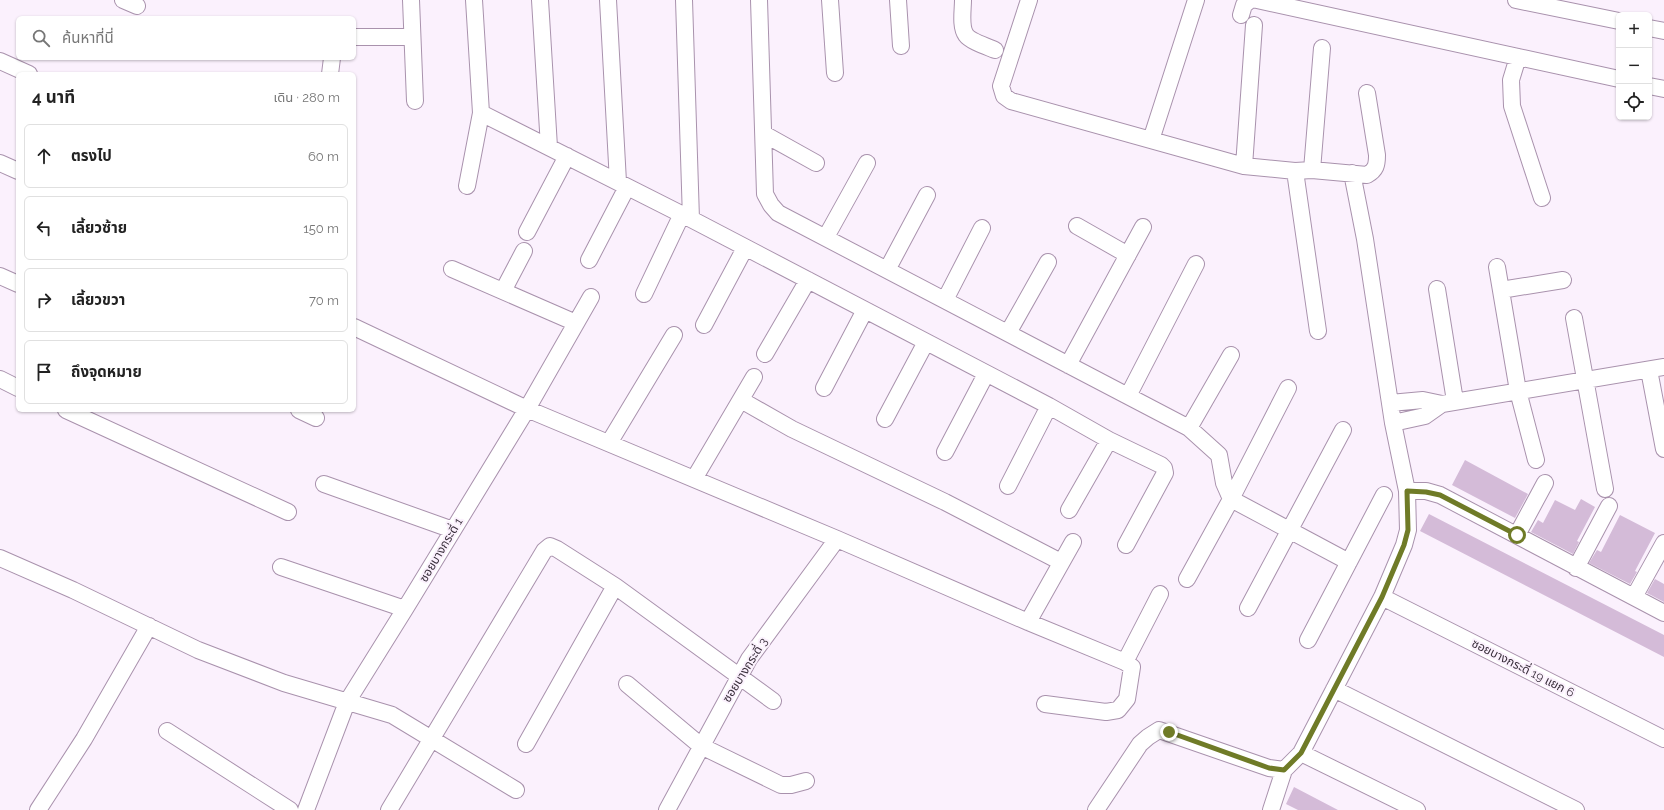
<!DOCTYPE html>
<html lang="th">
<head>
<meta charset="utf-8">
<style>
  body { margin:0; font-family:Raleway,"Noto Sans Thai",sans-serif; background:#f2f2f2; color:#222 }
  .controls { position:absolute; right:12px; top:12px; display:grid; overflow:hidden; border-radius:6px; box-shadow:0 1px 3px #0004 }
  .controls button { width:36px; height:36px; display:grid; place-items:center; padding:0; border:0; border-bottom:1px solid #e0e0e0; background:#fff; color:#222; font:20px sans-serif }
  .stop { position:absolute; width:12px; height:12px; margin:-9px; border:3px solid #6f7b27; border-radius:50%; background:#fff }
  .stop.end { background:#6f7b27; border-color:#fff; box-shadow:0 1px 4px #0008 }
  .list { margin:0; padding:0; list-style:none }
  h2 { display:flex; justify-content:space-between; align-items:center; height:52px; margin:0; padding:0 16px; font-size:17px }
  h2 small { font-size:13px; font-weight:400; color:#767676 }
  .list li { display:grid; grid-template-columns:26px 1fr auto; gap:12px; align-items:center; box-sizing:border-box; height:64px; margin:0 8px 8px; padding:0 8px; border:1px solid #e0e0e0; border-radius:6px }
  .list b { display:block; font-size:15px; white-space:nowrap }
  .list em { font-size:13px; font-style:normal; color:#767676 }
  .icon { flex:none; width:22px; height:22px; fill:none; stroke:currentColor; stroke-width:2; stroke-linecap:round; stroke-linejoin:round }
  .map { position:relative; flex:none; width:1664px; height:810px; overflow:hidden }
  .search { position:absolute; background:#fff; box-shadow:0 1px 3px #0004; left:16px; top:16px; width:340px; height:44px; display:flex; align-items:center; gap:10px; box-sizing:border-box; padding:0 14px; border-radius:6px; color:#767676; font-size:15px }
  .panel { position:absolute; background:#fff; box-shadow:0 1px 3px #0004; left:16px; top:72px; width:340px; height:340px; border-radius:6px }
  .map>svg:first-child { display:block }
  .building { fill:#d4bbd8 }
  .lines { fill:none; stroke-linecap:round; stroke-linejoin:round }
  .minor-casing { stroke:#a992ad; stroke-width:18 }
  .minor { stroke:#fff; stroke-width:16 }
  .route { stroke:#6f7b27; stroke-width:5 }
  .labels { text-anchor:middle; stroke-width:4; stroke-linejoin:round; paint-order:stroke }
  .street-label { font-size:12px; fill:#382e3a; stroke:#fbf1fd }
</style>
</head>
<body>
<div class="map">
<svg width="1664" height="810" viewBox="0 0 1664 810">
  <rect width="100%" height="100%" fill="#fbf1fd"/>
  <path class="building" d="M1465,460L1528,494L1515,518L1452,485Z
    M1581,499L1595,507L1577,541L1579,542L1573,554L1531,532L1538,520L1543,523L1555,500L1575,510Z
    M1429,514L1664,635V657L1420,531Z
    M1620,515L1655,533L1635,571L1637,572L1630,584L1589,563L1597,550L1601,552Z
    M1655,579L1664,584V602L1647,593Z
    M1294,787L1338,810H1298L1286,804Z"/>
  <g class="lines">
    <defs>
      <path id="minor" d="M123,0L137,6
        M411,0L415,101
        M540,0L549,147
        M608,0L618,182
        M684,0L691,219
        M759,0L765,194L771,205L778,213L1189,428L1219,455L1224,483L1231,499L1349,562
        M830,0L835,73
        M898,0L901,46
        M963,0C963,10 960,27 966,35C970,41 988,47 995,50
        M1029,0L1001,86L1004,96L1011,101L1244,166L1295,171L1312,170L1367,175C1376,170 1377,165 1377,155L1367,93
        M1257,0L1619,79
        M1516,0L1619,21
        M1241,15L1244,5L1250,0
        M1649,28L1664,31
        M354,37H412
        M1518,57L1511,80L1512,106L1542,198
        M0,61L29,74
        M330,74L332,58
        M1649,86L1664,89
        M481,113L691,219L1049,406L1109,440L1161,465L1164,468L1165,473L1126,545
        M764,134L816,163
        M1151,140L1196,0
        M0,163L18,171
        M1244,166L1254,25
        M1312,170L1322,48
        M1295,171L1318,331
        M467,186L481,113L474,0
        M1077,226L1128,255
        M527,232L567,156
        M826,237L867,163
        M589,260L627,187
        M1497,267L1518,391L1536,460
        M452,269L576,323
        M887,270L927,195
        M0,276L18,284
        M1437,289L1455,401
        M1501,290L1563,280
        M503,291L524,251
        M644,294L682,214
        M945,300L982,228
        M1574,318L1605,489
        M704,325L745,248
        M354,327L527,409L837,539L1028,622L1125,662L1132,667L1127,699L1118,710L1106,712L1045,704
        M1008,333L1048,262
        M765,354L808,280
        M1068,365L1143,227
        M1649,370L1664,449
        M0,379L18,388
        M824,388L865,310
        M1128,396L1196,264
        M741,400L792,429L945,502L1061,562
        M1390,403L1423,400L1442,404L1664,367
        M66,410L288,512
        M299,410L316,418
        M885,419L926,342
        M1393,423L1425,416L1442,404
        M1189,428L1231,355
        M609,443L674,335
        M945,452L986,374
        M694,479L754,377
        M324,484L453,530
        M1008,486L1049,406
        M1407,491H1426L1440,495L1664,613
        M1069,510L1109,440
        M1517,535L1545,483
        M0,558L73,590L198,650L284,683L392,715L516,790
        M281,567L405,609
        M1576,568L1609,506
        M1187,579L1231,499L1288,388
        M1382,597L1664,739
        M1634,597L1664,543
        M1248,608L1343,430
        M1028,622L1073,542
        M1308,640L1384,495
        M1125,662L1160,594
        M627,684L701,746L781,785H791L806,781
        M1334,689L1576,810
        M167,731L290,810
        M526,744L615,586
        M1301,753L1417,810
        M38,810L84,739L149,626
        M306,810L347,702L405,609L527,409L591,297
        M389,810L544,551L550,546L557,549L615,586L773,701
        M667,810L749,659L837,539
        M1096,810L1140,744L1148,737L1159,730L1269,768L1284,770
        M1271,810L1284,770L1301,753L1382,597L1404,545L1408,530L1407,491L1393,423L1365,239L1352,173"/>
    </defs>
    <use href="#minor" class="minor-casing"/>
    <use href="#minor" class="minor"/>
  </g>
  <g class="lines">
    <path class="route" d="M1169,732L1269,768L1284,770L1301,753L1382,597L1404,545L1408,530L1407,491L1426,492L1440,495L1517,535"/>
  </g>
  <g class="labels">
    <g class="street-label">
      <text transform="translate(441 550) rotate(-59)" y="4">ซอยบางกระดี่ 1</text>
      <text transform="translate(1523 668) rotate(27)" y="4">ซอยบางกระดี่ 19 แยก 6</text>
      <text transform="translate(745 670) rotate(-58)" y="4">ซอยบางกระดี่ 3</text>
    </g>
  </g>
</svg>
<div class="controls">
<button>+</button>
<button>−</button>
<button><svg class="icon" aria-label="locate" viewBox="0 0 24 24"><circle cx="12" cy="12" r="6"/><path d="M12 2v4M12 18v4M2 12h4M18 12h4"/></svg></button>
</div>
<div class="stop" style="left:1517px;top:535px"></div>
<div class="stop end" style="left:1169px;top:732px"></div>
<div class="search"><svg class="icon" aria-label="search" viewBox="0 0 24 24"><circle cx="10" cy="10" r="6"/><path d="M15 15l6 6"/></svg>ค้นหาที่นี่</div>
<section class="panel">
<h2>4 นาที<small>เดิน · 280 m</small></h2>
<ul class="list">
<li><svg class="icon" aria-label="ahead" viewBox="0 0 24 24"><path d="M12 20V5M6 11l6-6 6 6"/></svg><div><b>ตรงไป</b></div><em>60 m</em></li>
<li><svg class="icon" aria-label="left" viewBox="0 0 24 24"><path d="M17 20v-9H6M10 6l-5 5 5 5"/></svg><div><b>เลี้ยวซ้าย</b></div><em>150 m</em></li>
<li><svg class="icon" aria-label="right" viewBox="0 0 24 24"><path d="M7 20v-9h11M14 6l5 5-5 5"/></svg><div><b>เลี้ยวขวา</b></div><em>70 m</em></li>
<li><svg class="icon" aria-label="arrive" viewBox="0 0 24 24"><path d="M6 21V4h12l-3 4 3 4H6"/></svg><div><b>ถึงจุดหมาย</b></div></li>
</ul>
</section>
</div>
</body>
</html>
